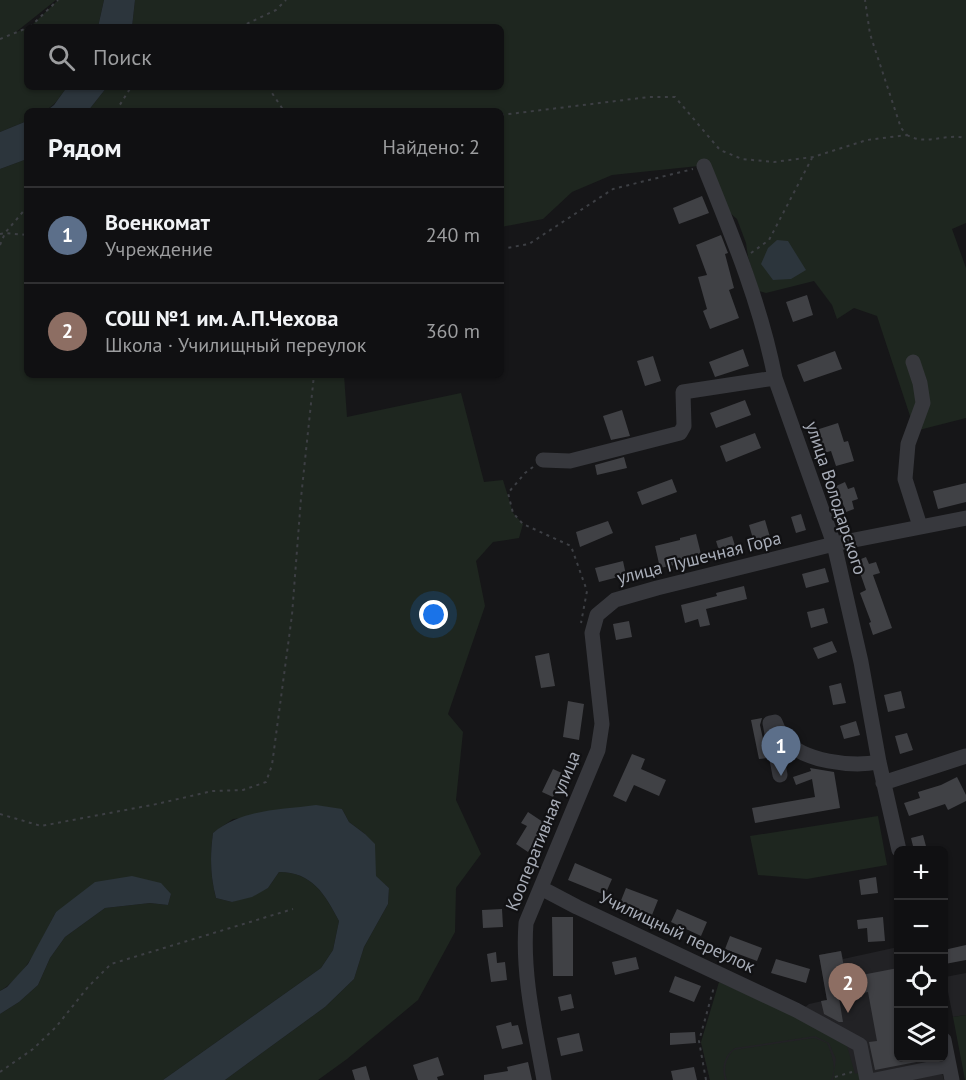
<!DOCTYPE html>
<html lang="ru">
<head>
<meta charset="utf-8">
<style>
  body { margin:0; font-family:"PT Sans",sans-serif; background:#1e1e20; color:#f1f3f6 }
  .controls { position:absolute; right:18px; bottom:18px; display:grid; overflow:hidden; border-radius:9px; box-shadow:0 2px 4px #0004 }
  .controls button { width:54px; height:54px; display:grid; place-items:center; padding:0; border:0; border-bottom:2px solid #303032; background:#101012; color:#f1f3f6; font:30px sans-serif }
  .you { position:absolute; left:434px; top:615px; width:21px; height:21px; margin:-15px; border:4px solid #fff; border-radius:50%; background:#1a73e8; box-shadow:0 0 0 9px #1a73e833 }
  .badge { display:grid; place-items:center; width:39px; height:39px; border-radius:50%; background:#ea580c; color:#fff; font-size:20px; font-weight:700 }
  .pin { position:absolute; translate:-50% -50px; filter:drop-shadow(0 2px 3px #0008) }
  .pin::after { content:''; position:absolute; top:32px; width:21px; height:18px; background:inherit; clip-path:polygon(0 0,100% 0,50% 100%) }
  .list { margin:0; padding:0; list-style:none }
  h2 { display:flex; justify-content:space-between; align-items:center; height:78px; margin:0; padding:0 24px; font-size:26px }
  h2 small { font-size:20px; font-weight:400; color:#9c9d9f }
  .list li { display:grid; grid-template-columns:39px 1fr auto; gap:18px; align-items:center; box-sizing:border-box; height:96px; padding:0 24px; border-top:2px solid #303032 }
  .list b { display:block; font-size:22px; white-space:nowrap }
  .list p { margin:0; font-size:20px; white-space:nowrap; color:#9c9d9f }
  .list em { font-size:20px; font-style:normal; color:#9c9d9f }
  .icon { flex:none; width:33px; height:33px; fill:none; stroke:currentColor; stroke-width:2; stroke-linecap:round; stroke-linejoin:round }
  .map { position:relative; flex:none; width:966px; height:1080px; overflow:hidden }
  .search { position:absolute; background:#101012; box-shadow:0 2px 4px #0004; left:24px; top:24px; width:480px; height:66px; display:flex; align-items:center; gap:15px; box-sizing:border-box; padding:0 21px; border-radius:9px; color:#9c9d9f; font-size:22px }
  .panel { position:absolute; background:#101012; box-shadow:0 2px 4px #0004; left:24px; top:108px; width:480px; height:270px; border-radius:9px }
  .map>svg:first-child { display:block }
  .built { fill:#222225 }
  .green { fill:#1e261f }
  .water { fill:#2c353c }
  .building { fill:#404145 }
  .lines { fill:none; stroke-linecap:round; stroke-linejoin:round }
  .path { stroke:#3d3f44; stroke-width:2; stroke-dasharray:3 4.5; stroke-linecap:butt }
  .minor { stroke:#37383d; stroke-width:15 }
  .labels { text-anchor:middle; stroke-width:4.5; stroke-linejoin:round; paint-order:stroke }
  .street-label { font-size:18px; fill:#a8adb8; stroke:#111113 }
</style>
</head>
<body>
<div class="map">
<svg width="966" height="1080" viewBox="0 0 966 1080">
  <rect width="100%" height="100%" fill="#161618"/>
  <path class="built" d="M898,947V1058H938L944,1080H710L701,1042L799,1012L809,1004L827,1000L819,955L841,951L843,959Z
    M966,973V1015L953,1017L945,977Z"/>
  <path class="green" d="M0,0H56L16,32L27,28V87H67C52,107 53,111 27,111V121L0,132Z
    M58,0H104L98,27H30Z
    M135,0H966V223L952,229L966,268V418L915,431L877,316L854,308L837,319L832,305L814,281L766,293L759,291L748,257L746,243L737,219L730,213L708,165L612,175L572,192L543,219L501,227V111H88L107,87H501V27H132Z
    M27,159V375H344L347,417L461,393L484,482L503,480L513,513L523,524L519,538L493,542L476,561L485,606L448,714L463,732L456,800L481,854L456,888L455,932L418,1000L347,1059L318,1080H225L325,1007L354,979L364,947L388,904L389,888L376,877L365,834L349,822L342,809L233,819L213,833C210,856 210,875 216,898L232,902L268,888L279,872C312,872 325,894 339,921L333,950L321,968L163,1080H0V1014L19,1002L38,985L50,958L65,937L105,908L150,903L168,905L171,894L56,912C41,939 28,975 0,991V169Z
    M878,816L887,865L807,879L758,875L750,836Z
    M719,982L791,1014L847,1046L855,1074L861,1072L863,1080H833L836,1059L829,1043L815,1036L735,1048C724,1055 721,1068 725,1080H710L701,1042Z
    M966,1015V1080H965L953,1017Z
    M814,1038L827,1043C832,1055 837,1068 831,1080H727C723,1069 726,1057 734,1050Z"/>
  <path class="water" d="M104,0H135L132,27H98Z
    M67,87H107L88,111H46L54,105Z
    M27,121V159L0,169V132Z
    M777,240L788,241L806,270L791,279L773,280L761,264L768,248Z
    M316,805L342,809L349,822L365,834L375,844L376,876L389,888L388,904L364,947L354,979L325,1007L225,1080H163L321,968L333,950L339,921C325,894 312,872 279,872L268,888L252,897L232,902L216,898C210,875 210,856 213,833C243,809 279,810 316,805Z
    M132,876L161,883L171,894L168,905L150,903L105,908L65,937L50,958L38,985L19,1002L0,1014V991L7,987L28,964L56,912L95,882Z"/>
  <path class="building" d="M702,196L709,213L679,224L673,208Z
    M721,235L728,253L725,254L734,288L729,290L739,318L710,329L703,311L707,309L698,277L707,275L696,245Z
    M807,295L813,315L793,322L786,302Z
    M743,349L749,366L715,377L709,362Z
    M835,351L842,369L804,382L797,365Z
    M653,356L661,381L645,386L637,361Z
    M745,400L751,415L716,428L710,413Z
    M622,410L630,436L611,440L603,416Z
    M838,423L844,442L848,441L854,461L836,466L831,451L820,454L813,431Z
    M755,433L761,448L726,462L720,446Z
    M624,457L627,468L597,475L595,465Z
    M672,479L677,492L642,505L637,492Z
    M845,482L848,489L854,487L858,499L852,501L854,509L846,512L843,504L836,506L833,496L836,495L834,487Z
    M966,483V502L938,509L933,491Z
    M801,514L806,530L796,533L791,517Z
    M765,520L772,544L756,549L749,525Z
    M608,521L613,533L580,547L576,532Z
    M696,534L703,562L680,568L679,564L660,568L655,546L680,540V538Z
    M732,536L737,552L721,557L716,541Z
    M866,557L869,564L876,562L880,573L873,575L892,628L873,635L869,623L871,622L860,593L866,590L856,561Z
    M623,561L626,575L599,582L595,568Z
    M825,568L829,582L806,588L802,574Z
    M744,586L747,599L706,609L710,625L700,627L698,619L685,623L681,605L717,596L716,593Z
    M824,608L828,623L811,628L807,612Z
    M629,621L632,637L616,640L613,624Z
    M832,641L837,652L818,659L813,648Z
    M549,653L555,686L541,688L535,656Z
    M841,683L846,703L833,705L829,686Z
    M901,691L905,708L888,712L884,695Z
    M568,701L584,704L579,740L563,737Z
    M762,718L760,725L767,758L759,759L751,720Z
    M856,721L860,735L844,739L840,726Z
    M907,733L913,750L900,754L895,736Z
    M632,754L645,759L641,769L666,780L659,796L634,785L626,802L613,796Z
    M810,768L834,772L840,808L755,823L752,808L815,797L812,779L796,785L793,777L811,771Z
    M553,769L564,774L553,797L542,792Z
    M957,777L966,795V801L948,810L945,804L909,816L904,803L920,798L918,792L941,785Z
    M528,812L543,822L536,834L538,835L528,852L516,844L527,826L521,823Z
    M923,835L927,850H914L911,838Z
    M575,863L612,879L605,895L568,880Z
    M876,877L878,893L861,895L859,880Z
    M626,888L658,900L652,915L620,903Z
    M502,909L503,927L483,928L482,910Z
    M677,909L707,922L701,936L671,922Z
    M552,917H573V976H553Z
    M883,917L885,941L868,942L867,928L858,929L857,920Z
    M730,936L762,948L757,961L725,949Z
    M966,945V960L945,964L944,950Z
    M841,951L846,978L898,968V1058H937L875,1070L869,1042L877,1041L868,992L839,998L843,1022H839L824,1014L821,1001L827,1000L819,955Z
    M496,952L497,963L505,962L507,980L491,982L487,954Z
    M636,957L639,969L615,975L612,962Z
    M776,959L810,969L806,983L771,973Z
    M675,976L701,986L694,1002L669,992Z
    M571,994L574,1008L561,1011L558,997Z
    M511,1022L512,1026L518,1025L523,1044L502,1049L496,1026Z
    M695,1032L696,1043L670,1045V1033Z
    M579,1033L583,1051L561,1056L557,1038Z
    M438,1057L444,1075L437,1077L438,1080H418L413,1065Z
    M528,1062L532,1080H484V1075L508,1071L507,1067Z
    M366,1066L370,1080H355L352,1070Z
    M694,1067L697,1080H673L671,1071Z"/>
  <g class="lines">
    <path class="path" d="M30,27L58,0
      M240,27L276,10L286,0
      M0,39L27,28
      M268,87L284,111
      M116,111L131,87
      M501,115L649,97H675L720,150L742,159L774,162L813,157L867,140L907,135L901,128L870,34L865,0
      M907,135C925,146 946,133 966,138
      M0,234L5,233L27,235
      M0,245L5,233L27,207
      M501,249L529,244L613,189L693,169
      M751,253L769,240L812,158
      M533,467L525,473L508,493L513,513L523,524L571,546L587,591L581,623
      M0,814L41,826L157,804L212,791L243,790L266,782L272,765L292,615L301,498L314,375
      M0,1072L33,1049L56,1027L88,987L111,964L293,909
      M835,1077L852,1072
      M706,1080L699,1041L714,987"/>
    <path class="minor" d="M704,166C732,235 761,305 775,378L834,544L861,662L879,762L899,850
      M913,362L920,383L923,403L908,444L905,479L920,526
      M543,460L570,461L680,433L684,426L683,392L775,378
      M780,775L770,723L775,722C777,727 780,735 784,739C803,762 852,767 879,762
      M883,783L966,756
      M541,888L577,907L796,1010L860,1045L867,1080
      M944,1040L952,1080
      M544,1080C535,1029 522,975 526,923L598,750L602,724L592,633L597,615L615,600L657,588L834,544L966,518
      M875,1080L949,1065"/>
  </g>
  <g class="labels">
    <g class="street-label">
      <text transform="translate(836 498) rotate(72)" y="6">улица Володарского</text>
      <text transform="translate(699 558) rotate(-14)" y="6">улица Пушечная Гора</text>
      <text transform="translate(543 831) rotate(-68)" y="6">Кооперативная улица</text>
      <text transform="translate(677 932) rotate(25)" y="6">Училищный переулок</text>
    </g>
  </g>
</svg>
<div class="controls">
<button>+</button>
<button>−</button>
<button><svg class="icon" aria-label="locate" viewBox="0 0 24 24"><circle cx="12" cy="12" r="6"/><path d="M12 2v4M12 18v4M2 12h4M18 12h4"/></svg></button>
<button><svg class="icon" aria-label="layers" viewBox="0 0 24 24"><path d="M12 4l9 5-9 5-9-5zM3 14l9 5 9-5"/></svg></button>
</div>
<div class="you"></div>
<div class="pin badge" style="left:781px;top:776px;background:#5c6f8a">1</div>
<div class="pin badge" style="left:848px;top:1013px;background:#8d6e63">2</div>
<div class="search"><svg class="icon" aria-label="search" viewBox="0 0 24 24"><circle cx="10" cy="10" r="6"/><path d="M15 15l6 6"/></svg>Поиск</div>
<section class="panel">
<h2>Рядом<small>Найдено: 2</small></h2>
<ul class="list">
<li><span class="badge" style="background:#5c6f8a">1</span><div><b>Военкомат</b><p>Учреждение</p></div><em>240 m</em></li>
<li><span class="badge" style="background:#8d6e63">2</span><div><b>СОШ №1 им. А.П.Чехова</b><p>Школа · Училищный переулок</p></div><em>360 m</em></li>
</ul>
</section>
</div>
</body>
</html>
